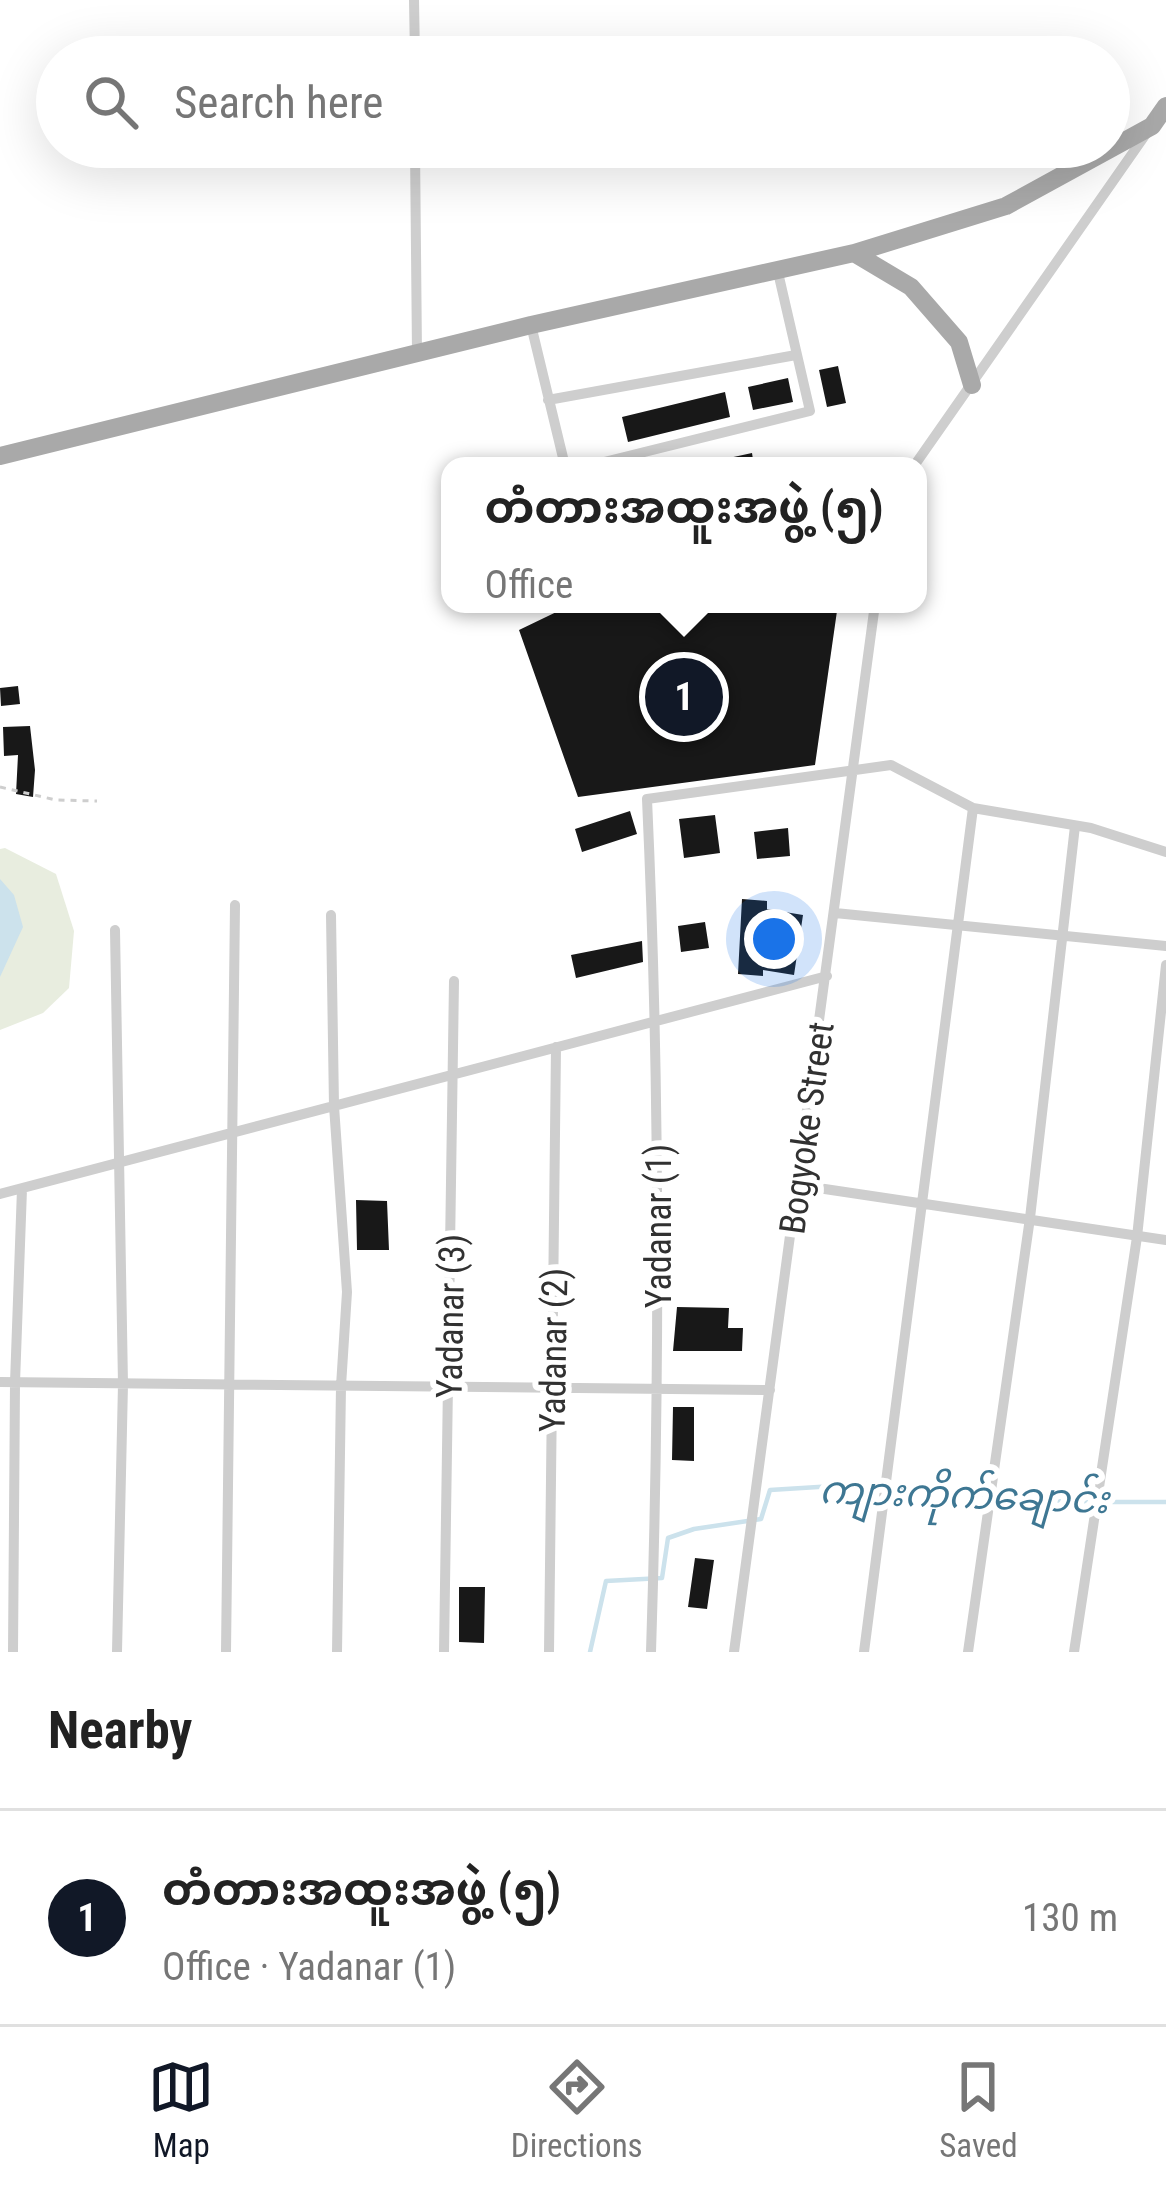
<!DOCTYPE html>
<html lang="en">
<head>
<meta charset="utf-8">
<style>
  body { margin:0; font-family:"Roboto Condensed","Noto Sans Myanmar",sans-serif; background:#f6f6f6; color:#222 }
  .you { position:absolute; left:774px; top:939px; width:42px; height:42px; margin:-30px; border:9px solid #fff; border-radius:50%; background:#1a73e8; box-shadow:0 0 0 18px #1a73e833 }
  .badge { display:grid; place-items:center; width:78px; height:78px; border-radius:50%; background:#111827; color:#fff; font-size:39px; font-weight:700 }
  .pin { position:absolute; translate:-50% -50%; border:6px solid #fff; box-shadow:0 3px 12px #0006 }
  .popup { position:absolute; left:441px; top:457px; width:486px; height:156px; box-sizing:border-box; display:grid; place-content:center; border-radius:24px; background:#fff; filter:drop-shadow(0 3px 9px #0005); font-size:39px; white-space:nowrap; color:#767676 }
  .popup b { font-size:45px; color:#222 }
  .popup::after { content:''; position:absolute; left:50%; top:100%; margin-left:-24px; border:24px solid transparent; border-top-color:#fff }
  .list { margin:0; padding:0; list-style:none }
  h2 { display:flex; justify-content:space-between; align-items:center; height:156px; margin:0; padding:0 48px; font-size:51px }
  h2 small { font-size:39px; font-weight:400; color:#767676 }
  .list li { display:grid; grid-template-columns:78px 1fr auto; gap:36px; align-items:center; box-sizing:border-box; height:216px; padding:0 48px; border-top:3px solid #e0e0e0 }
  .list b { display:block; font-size:45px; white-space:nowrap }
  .list p { margin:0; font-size:39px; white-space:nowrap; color:#767676 }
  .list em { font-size:39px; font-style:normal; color:#767676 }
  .icon { flex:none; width:66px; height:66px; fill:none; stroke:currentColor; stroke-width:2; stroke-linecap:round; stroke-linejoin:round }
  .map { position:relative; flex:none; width:1166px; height:1652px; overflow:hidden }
  .search { position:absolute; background:#fff; box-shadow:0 12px 48px #0002; left:36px; right:36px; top:36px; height:132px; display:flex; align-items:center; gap:30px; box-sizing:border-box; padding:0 42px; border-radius:66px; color:#767676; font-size:45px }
  .sheet { height:372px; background:#fff }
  nav { display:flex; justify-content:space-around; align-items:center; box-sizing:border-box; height:168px; border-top:3px solid #e0e0e0; background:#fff; font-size:33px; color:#767676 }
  nav a { display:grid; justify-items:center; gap:6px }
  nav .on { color:#111827 }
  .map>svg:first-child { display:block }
  .green { fill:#e8eddf }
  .water { fill:#cce2ec }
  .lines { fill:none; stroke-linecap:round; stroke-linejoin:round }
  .stream { stroke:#cce2ec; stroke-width:4.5 }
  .building { fill:#181818 }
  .path { stroke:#cecece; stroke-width:3; stroke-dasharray:6 6; stroke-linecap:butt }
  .minor { stroke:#cecece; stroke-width:10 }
  .primary { stroke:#a9a9a9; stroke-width:18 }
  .labels { text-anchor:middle; stroke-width:12; stroke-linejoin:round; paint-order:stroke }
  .street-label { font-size:36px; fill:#313131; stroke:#fff }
  .water-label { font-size:39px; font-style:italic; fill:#3e7793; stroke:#fff }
</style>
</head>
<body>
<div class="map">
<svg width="1166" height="1652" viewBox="0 0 1166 1652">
  <rect width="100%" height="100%" fill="#fff"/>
  <path class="green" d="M5,848L56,874L74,931L69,988L43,1013L0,1030V849Z"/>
  <path class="water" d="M0,879L14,895L23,927L0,977Z"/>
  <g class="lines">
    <path class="stream" d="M590,1652L606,1581L662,1578L668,1538L694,1529L761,1519L770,1490L866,1484L1071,1502H1166"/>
  </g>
  <path class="building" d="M838,366L846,403L827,407L819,370Z
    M788,378L793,402L753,410L748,387Z
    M725,392L730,417L628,442L622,417Z
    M752,453L754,466H716L715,461Z
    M573,604H838L815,765L578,797L519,630Z
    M18,686L20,704L1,706L0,688Z
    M30,726L35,770L33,797L16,794L18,755L4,756L3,727Z
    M630,811L637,834L582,852L575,829Z
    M715,815L720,853L684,858L679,819Z
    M788,828L790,856L757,859L754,832Z
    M742,899L767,901V909L803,915L794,975L763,970V976L738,974Z
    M705,922L709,948L681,952L678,926Z
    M642,941L643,962L576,978L571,955Z
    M356,1200L387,1201L389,1250H357Z
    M677,1307L729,1308L728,1328H743L742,1351H673Z
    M673,1407H694V1461L672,1460Z
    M695,1558L714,1560L707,1609L688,1607Z
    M459,1587H485L484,1643L459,1642Z"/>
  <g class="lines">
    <path class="path" d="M0,787L56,800L97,801"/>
    <path class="minor" d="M414,0L415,57
      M415,147L417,354
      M531,325L565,466
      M548,400L796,355
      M588,466L810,411L777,268
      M914,466L1146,134
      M835,913L1166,946
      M331,915L334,1106L347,1292L341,1386L337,1652
      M115,930L123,1384L117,1652
      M798,1185L1166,1240
      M0,1194L827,976
      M0,1382L770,1390
      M13,1652L15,1383L22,1189
      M226,1652L235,905
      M444,1652L454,981
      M549,1652L556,1047
      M651,1652C660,1367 660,1084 647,799L891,765L973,808L1091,828L1166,852
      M734,1652L875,604
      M864,1652L973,808
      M968,1652L1030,1218L1075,826
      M1074,1652L1137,1237L1166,965"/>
    <path class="primary" d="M854,253L911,287L959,342L972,385
      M0,456L531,325L854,253L1006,206L1152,126L1166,106"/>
  </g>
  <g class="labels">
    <g class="street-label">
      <text transform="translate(806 1128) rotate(-82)" y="13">Bogyoke Street</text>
      <text transform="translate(658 1226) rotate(-90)" y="13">Yadanar (1)</text>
      <text transform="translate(450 1316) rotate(-89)" y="13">Yadanar (3)</text>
      <text transform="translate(553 1350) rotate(-89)" y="13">Yadanar (2)</text>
    </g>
    <g class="water-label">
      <text transform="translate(964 1494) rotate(2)" y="14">ကျားကိုက်ချောင်း</text>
    </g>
  </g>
</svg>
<div class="you"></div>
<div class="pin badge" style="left:684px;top:697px">1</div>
<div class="popup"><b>တံတားအထူးအဖွဲ့ (၅)</b>Office</div>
<div class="search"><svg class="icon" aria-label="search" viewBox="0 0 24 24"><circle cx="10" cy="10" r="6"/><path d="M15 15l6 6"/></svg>Search here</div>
</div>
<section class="sheet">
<h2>Nearby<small></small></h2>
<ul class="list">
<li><span class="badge">1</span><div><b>တံတားအထူးအဖွဲ့ (၅)</b><p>Office · Yadanar (1)</p></div><em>130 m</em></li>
</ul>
</section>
<nav>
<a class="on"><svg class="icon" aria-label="map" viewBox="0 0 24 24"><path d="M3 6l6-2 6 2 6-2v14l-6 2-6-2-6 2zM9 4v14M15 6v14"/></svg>Map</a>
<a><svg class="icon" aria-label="directions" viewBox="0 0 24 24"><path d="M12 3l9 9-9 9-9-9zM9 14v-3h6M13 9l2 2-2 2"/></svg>Directions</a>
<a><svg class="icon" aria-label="saved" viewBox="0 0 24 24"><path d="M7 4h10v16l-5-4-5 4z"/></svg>Saved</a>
</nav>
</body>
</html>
